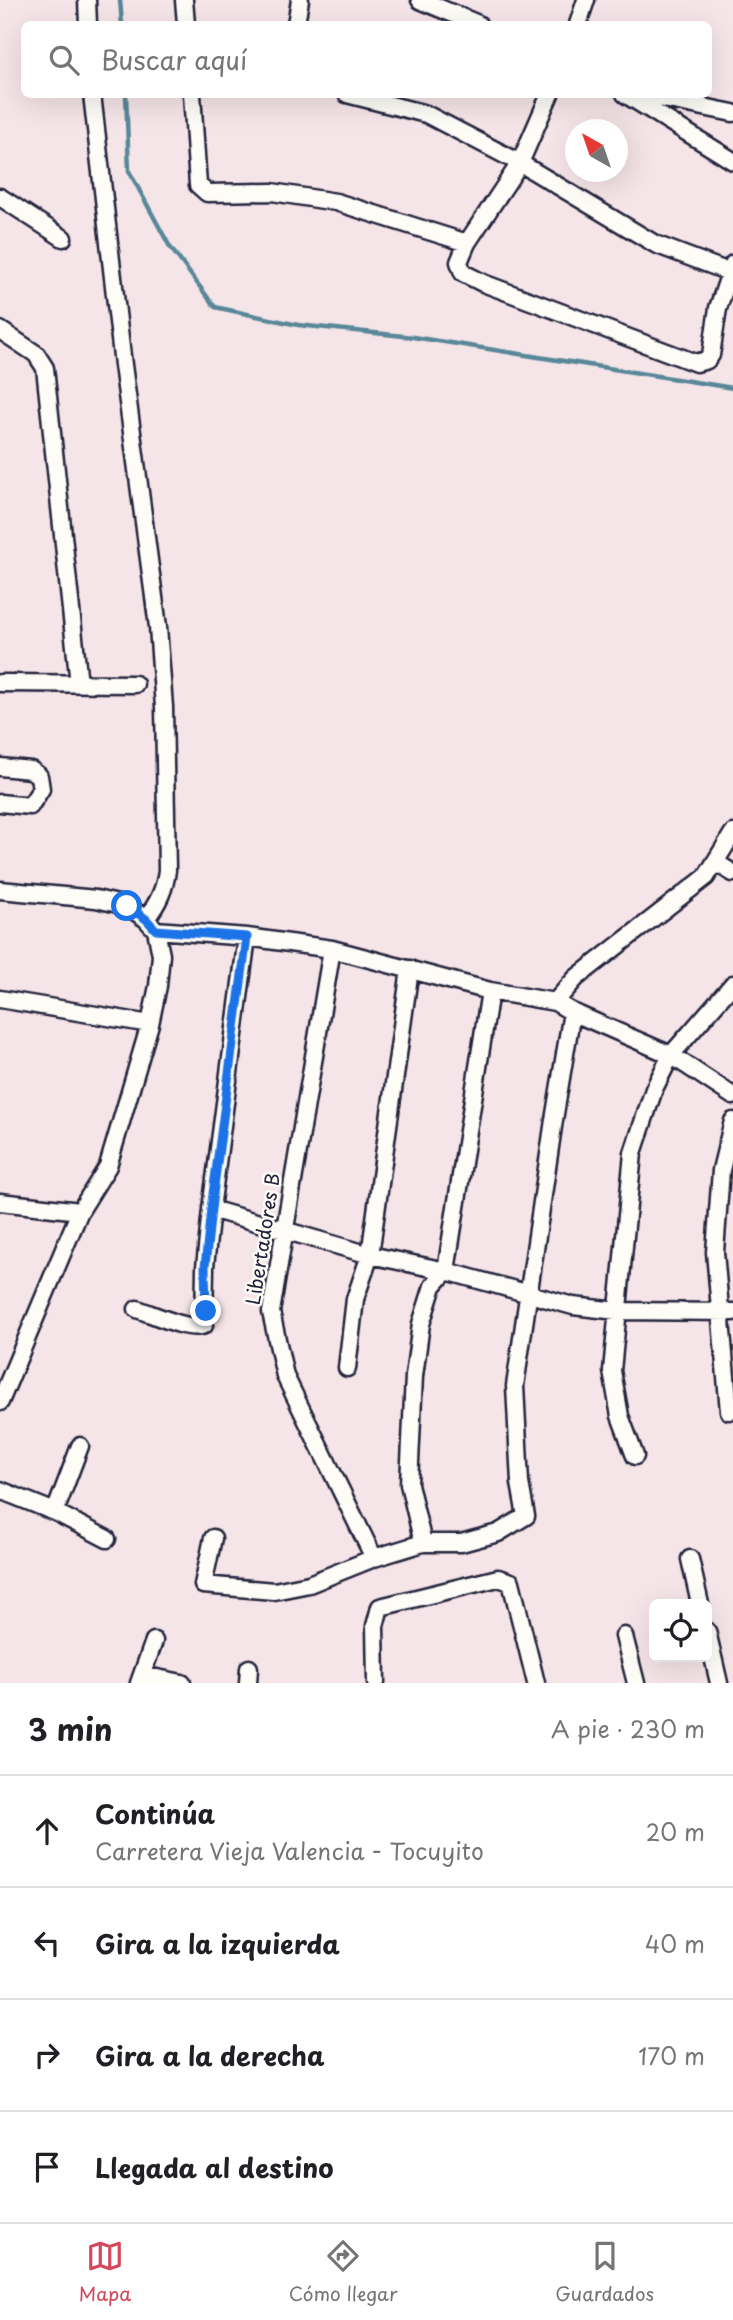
<!DOCTYPE html>
<html lang="es">
<head>
<meta charset="utf-8">
<style>
  body { margin:0; font-family:"Playpen Sans",sans-serif; background:#f6f6f6; color:#202124 }
  .controls { position:absolute; right:21px; bottom:21px; display:grid; overflow:hidden; border-radius:10px; box-shadow:0 7px 28px #0002 }
  .controls button { width:63px; height:63px; display:grid; place-items:center; padding:0; border:0; border-bottom:2px solid #e0e0e0; background:#fff; color:#202124; font:35px sans-serif }
  .compass { position:absolute; left:565px; top:119px; width:63px; height:63px; border-radius:50%; background:#fff; box-shadow:0 7px 28px #0002; rotate:320deg }
  .stop { position:absolute; width:21px; height:21px; margin:-16px; border:5px solid #1a73e8; border-radius:50%; background:#fff }
  .stop.end { background:#1a73e8; border-color:#fff; box-shadow:0 2px 7px #0008 }
  .list { margin:0; padding:0; list-style:none }
  h2 { display:flex; justify-content:space-between; align-items:center; height:91px; margin:0; padding:0 28px; font-size:30px }
  h2 small { font-size:23px; font-weight:400; color:#757577 }
  .list li { display:grid; grid-template-columns:46px 1fr auto; gap:21px; align-items:center; box-sizing:border-box; height:112px; padding:0 28px; border-top:2px solid #e0e0e0 }
  .list b { display:block; font-size:26px; white-space:nowrap }
  .list p { margin:0; font-size:23px; white-space:nowrap; color:#757577 }
  .list em { font-size:23px; font-style:normal; color:#757577 }
  .icon { flex:none; width:38px; height:38px; fill:none; stroke:currentColor; stroke-width:2; stroke-linecap:round; stroke-linejoin:round }
  .map { position:relative; flex:none; width:733px; height:1683px; overflow:hidden }
  .search { position:absolute; background:#fff; box-shadow:0 7px 28px #0002; left:21px; right:21px; top:21px; height:77px; display:flex; align-items:center; gap:18px; box-sizing:border-box; padding:0 24px; border-radius:10px; color:#757577; font-size:26px }
  .sheet { height:539px; background:#fff }
  nav { display:flex; justify-content:space-around; align-items:center; box-sizing:border-box; height:98px; border-top:2px solid #e0e0e0; background:#fff; font-size:19px; color:#757577 }
  nav a { display:grid; justify-items:center; gap:4px }
  nav .on { color:#d1495b }
  .map>svg:first-child { display:block }
  .lines { fill:none; stroke-linecap:round; stroke-linejoin:round }
  .stream { stroke:#588799; stroke-width:4.5 }
  .minor-casing { stroke:#22223b; stroke-width:21 }
  .minor { stroke:#fdfcf7; stroke-width:16 }
  .route { stroke:#1a73e8; stroke-width:9 }
  .labels { text-anchor:middle; stroke-width:5; stroke-linejoin:round; paint-order:stroke }
  .street-label { font-size:19px; fill:#22223b; stroke:#fdfcf7 }
</style>
</head>
<body>
<div class="map">
<svg width="733" height="1683" viewBox="0 0 733 1683">
  <rect width="100%" height="100%" fill="#f6e5e8"/>
  <filter id="ink" filterUnits="userSpaceOnUse"><feTurbulence type="fractalNoise" baseFrequency=".0143" numOctaves="2"/><feDisplacementMap in="SourceGraphic" scale="14" xChannelSelector="R" yChannelSelector="G"/><feConvolveMatrix kernelMatrix="1 2 1 2 8 2 1 2 1" color-interpolation-filters="sRGB"/></filter>
  <g filter="url(#ink)">
    <g class="lines">
      <path class="stream" d="M120,0L122,24
        M126,94L129,171L170,247L215,307L298,325L413,337L733,388"/>
      <defs>
        <path id="minor" d="M87,0L88,24
          M184,0L186,24
          M420,0L478,24
          M296,24L300,0
          M578,24L586,0
          M92,94L123,365L158,627L164,707L167,870C165,889 158,903 146,919
          M192,94L198,185L207,193L272,192L336,202L467,243
          M347,94L426,114L520,163L655,244L729,272
          M550,94L520,163L467,243L459,262L463,273L483,283L696,363L707,360L711,355L718,308L733,264
          M625,94L733,161
          M639,94L733,113
          M0,197L63,238
          M0,330L36,354L45,368L79,684
          M0,683L135,684
          M0,767L31,770L39,776L41,789L30,806L0,803
          M715,862L733,873
          M0,890L96,899L127,906L146,919L156,930L161,955L158,986L150,1024L108,1166L80,1211L0,1402
          M156,930L247,937L332,949L490,991L555,1002L572,1012L671,1055L733,1096
          M332,949L271,1312L285,1376L374,1558
          M0,999L150,1024
          M555,1002L576,978L706,877L733,833
          M0,1202L80,1211
          M211,1209L370,1255L446,1271L573,1306L617,1311L733,1312
          M137,1309C153,1314 190,1332 204,1325L205,1267L211,1209L247,937
          M347,1368L355,1299L370,1255L410,969
          M729,1411L715,1252L721,1170L733,1121
          M635,1456L620,1416L612,1371L633,1153L654,1089L671,1055L733,984
          M0,1490L55,1512L107,1539
          M55,1512L80,1446
          M213,1538L203,1585L274,1591L309,1584L374,1558L423,1543H461L498,1533L526,1516L520,1483L515,1386L554,1120L572,1012
          M423,1543L409,1484L414,1376L421,1324L433,1286L446,1271L490,991
          M690,1559L700,1604
          M707,1631L719,1683
          M624,1636L636,1683
          M142,1675L182,1683
          M139,1683L154,1641
          M248,1683L249,1668
          M376,1683L375,1626L380,1607L498,1578L511,1582L536,1683"/>
      </defs>
      <use href="#minor" class="minor-casing"/>
      <use href="#minor" class="minor"/>
    </g>
  </g>
  <g class="lines" filter="url(#ink)">
    <path class="route" d="M127,906L146,919L156,930L247,937L211,1209L205,1267L206,1311"/>
  </g>
  <g class="labels">
    <g class="street-label">
      <text transform="translate(263 1239) rotate(-81)" y="7">Libertadores B</text>
    </g>
  </g>
</svg>
<div class="controls">
<button><svg class="icon" aria-label="locate" viewBox="0 0 24 24"><circle cx="12" cy="12" r="6"/><path d="M12 2v4M12 18v4M2 12h4M18 12h4"/></svg></button>
</div>
<svg class="compass" viewBox="-18 -18 36 36"><path d="M0-13l5 13h-10z" fill="#e53935"/><path d="M0 13l5-13h-10z" fill="#757577"/></svg>
<div class="stop" style="left:127px;top:906px"></div>
<div class="stop end" style="left:206px;top:1311px"></div>
<div class="search"><svg class="icon" aria-label="search" viewBox="0 0 24 24"><circle cx="10" cy="10" r="6"/><path d="M15 15l6 6"/></svg>Buscar aquí</div>
</div>
<section class="sheet">
<h2>3 min<small>A pie · 230 m</small></h2>
<ul class="list">
<li><svg class="icon" aria-label="ahead" viewBox="0 0 24 24"><path d="M12 20V5M6 11l6-6 6 6"/></svg><div><b>Continúa</b><p>Carretera Vieja Valencia - Tocuyito</p></div><em>20 m</em></li>
<li><svg class="icon" aria-label="left" viewBox="0 0 24 24"><path d="M17 20v-9H6M10 6l-5 5 5 5"/></svg><div><b>Gira a la izquierda</b></div><em>40 m</em></li>
<li><svg class="icon" aria-label="right" viewBox="0 0 24 24"><path d="M7 20v-9h11M14 6l5 5-5 5"/></svg><div><b>Gira a la derecha</b></div><em>170 m</em></li>
<li><svg class="icon" aria-label="arrive" viewBox="0 0 24 24"><path d="M6 21V4h12l-3 4 3 4H6"/></svg><div><b>Llegada al destino</b></div></li>
</ul>
</section>
<nav>
<a class="on"><svg class="icon" aria-label="map" viewBox="0 0 24 24"><path d="M3 6l6-2 6 2 6-2v14l-6 2-6-2-6 2zM9 4v14M15 6v14"/></svg>Mapa</a>
<a><svg class="icon" aria-label="directions" viewBox="0 0 24 24"><path d="M12 3l9 9-9 9-9-9zM9 14v-3h6M13 9l2 2-2 2"/></svg>Cómo llegar</a>
<a><svg class="icon" aria-label="saved" viewBox="0 0 24 24"><path d="M7 4h10v16l-5-4-5 4z"/></svg>Guardados</a>
</nav>
</body>
</html>
